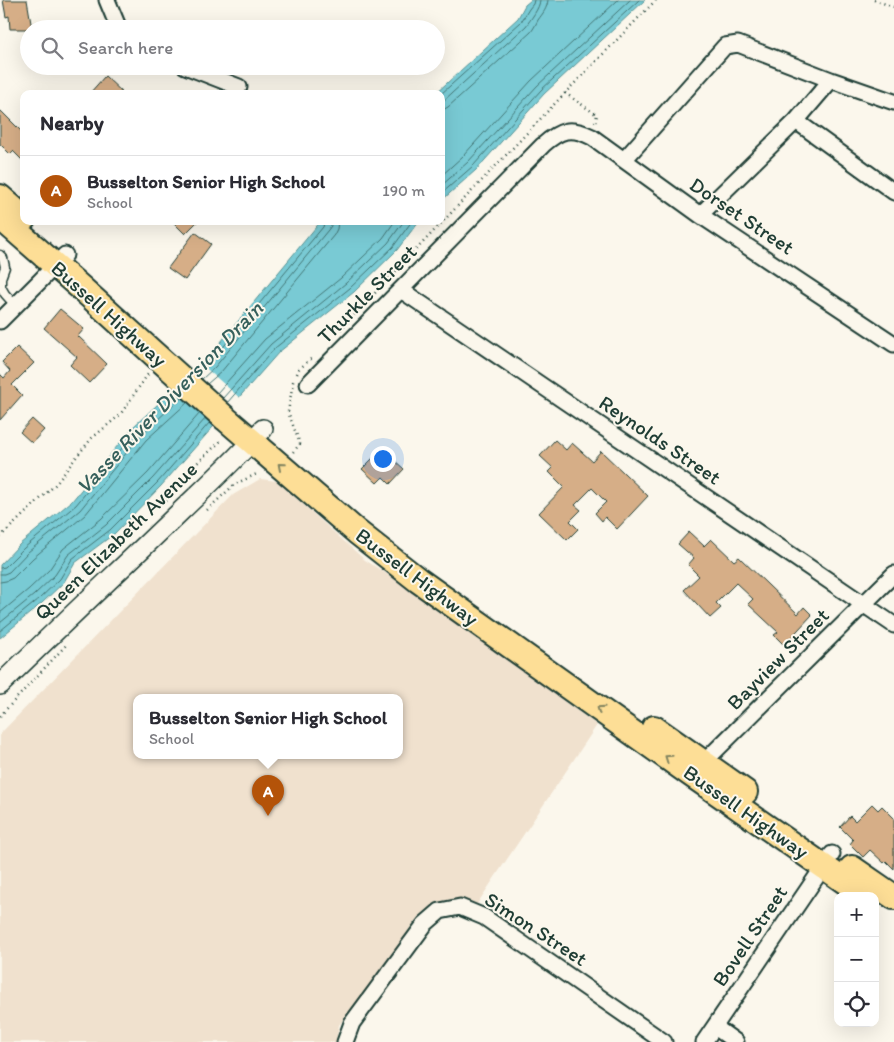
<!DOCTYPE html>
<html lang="en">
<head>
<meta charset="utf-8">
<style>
  body { margin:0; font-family:Itim,sans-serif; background:#f2f2f3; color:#2b2b33 }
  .controls { position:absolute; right:15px; bottom:15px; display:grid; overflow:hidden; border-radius:10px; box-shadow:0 5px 20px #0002 }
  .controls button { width:45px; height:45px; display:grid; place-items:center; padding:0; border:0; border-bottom:1px solid #e1e1e2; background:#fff; color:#2b2b33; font:25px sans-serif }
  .you { position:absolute; left:382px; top:458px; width:18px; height:18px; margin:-12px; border:4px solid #fff; border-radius:50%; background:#1a73e8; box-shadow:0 0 0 8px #1a73e833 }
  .badge { display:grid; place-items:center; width:32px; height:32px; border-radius:50%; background:#b45309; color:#fff; font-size:16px; font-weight:700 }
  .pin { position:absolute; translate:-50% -41px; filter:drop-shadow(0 1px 2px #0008) }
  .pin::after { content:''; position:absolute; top:26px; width:18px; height:15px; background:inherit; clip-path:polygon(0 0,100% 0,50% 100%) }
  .popup { position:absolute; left:133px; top:694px; width:270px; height:65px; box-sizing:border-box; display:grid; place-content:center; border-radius:10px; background:#fff; filter:drop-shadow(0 1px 4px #0005); font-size:16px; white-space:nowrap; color:#7c7c81 }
  .popup b { font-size:19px; color:#2b2b33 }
  .popup::after { content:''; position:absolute; left:50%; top:100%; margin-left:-10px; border:10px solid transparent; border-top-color:#fff }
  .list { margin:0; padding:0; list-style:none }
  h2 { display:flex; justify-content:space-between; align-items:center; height:65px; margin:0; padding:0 20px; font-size:21px }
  h2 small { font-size:16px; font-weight:400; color:#7c7c81 }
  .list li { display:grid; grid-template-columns:32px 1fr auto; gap:15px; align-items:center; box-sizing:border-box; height:70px; padding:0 20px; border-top:1px solid #e1e1e2 }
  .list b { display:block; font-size:19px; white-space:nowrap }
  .list p { margin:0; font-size:16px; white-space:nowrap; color:#7c7c81 }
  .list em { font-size:16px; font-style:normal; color:#7c7c81 }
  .icon { flex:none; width:28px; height:28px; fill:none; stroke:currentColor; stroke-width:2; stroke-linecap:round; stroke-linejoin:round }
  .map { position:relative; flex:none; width:894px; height:1042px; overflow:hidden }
  .search { position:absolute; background:#fff; box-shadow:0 5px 20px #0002; left:20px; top:20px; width:425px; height:55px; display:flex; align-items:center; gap:12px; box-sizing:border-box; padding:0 18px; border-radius:28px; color:#7c7c81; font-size:19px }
  .panel { position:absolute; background:#fff; box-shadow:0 5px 20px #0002; left:20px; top:90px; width:425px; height:135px; border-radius:10px }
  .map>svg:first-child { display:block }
  .built { fill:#f0e1ce; fill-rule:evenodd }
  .water { fill:#79cad4; stroke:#559294 }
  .pier { fill:#fbf7ec }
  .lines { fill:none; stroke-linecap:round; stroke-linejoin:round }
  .shore { stroke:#437574; stroke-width:1 }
  .building { fill:#d6ae87; stroke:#1f3d34 }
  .service-casing { stroke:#1f3d34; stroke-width:11 }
  .minor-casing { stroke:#1f3d34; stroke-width:19 }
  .tertiary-casing { stroke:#1f3d34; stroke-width:22 }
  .primary-casing { stroke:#1f3d34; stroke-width:28 }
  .path { stroke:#1f3d34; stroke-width:2.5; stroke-dasharray:1 4; stroke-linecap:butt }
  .service { stroke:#fbf7ec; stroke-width:8 }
  .minor { stroke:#fbf7ec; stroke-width:15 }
  .tertiary { stroke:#fbf7ec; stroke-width:19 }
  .primary { stroke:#fdde96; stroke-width:24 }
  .oneway { stroke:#838560 }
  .labels { text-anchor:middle; stroke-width:4; stroke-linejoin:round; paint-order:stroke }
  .street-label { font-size:21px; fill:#1f3d34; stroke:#fbf7ec }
  .water-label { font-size:22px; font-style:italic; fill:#36605c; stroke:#fbf7ec }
</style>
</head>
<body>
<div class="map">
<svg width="894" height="1042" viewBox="0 0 894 1042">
  <rect width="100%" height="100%" fill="#fbf7ec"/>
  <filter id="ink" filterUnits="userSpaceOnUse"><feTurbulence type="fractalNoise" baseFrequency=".02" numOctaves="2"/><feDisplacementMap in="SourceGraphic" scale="10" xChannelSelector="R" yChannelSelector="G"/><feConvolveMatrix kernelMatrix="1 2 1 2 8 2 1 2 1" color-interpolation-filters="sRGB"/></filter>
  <g filter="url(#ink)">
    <path class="built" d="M260,479L277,481L365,560L409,588L597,725L477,904L458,898L441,904L416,924L339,1025L336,1042H0V734L233,495ZM137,697H399V755H137Z"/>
    <path class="water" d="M531,0H645L544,94L476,170L441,201V94H435L518,18L525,5Z
      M321,221H419L397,250L354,292L279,352L161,486L114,534L75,563L64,582L42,603L0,638V565L20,544L72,501L133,427L206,360Z"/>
    <path class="pier" d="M200,363L241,399L216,427L172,388Z"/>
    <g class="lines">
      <path class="shore" d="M441,94L521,22L529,9L533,4L534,0
        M441,103L526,26C530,20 540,8 540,0
        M441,111L448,107L531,32C534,28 536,24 538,20C543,13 547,9 548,0
        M441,176L463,156L531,81L618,0
        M441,186L468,162L537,86L630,0
        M441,194L473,166L541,90L639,0
        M197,375L210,363L323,227L325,221
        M202,379L215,367L328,230L331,226V221
        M207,384L221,372L334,235L337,229L338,221
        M217,393L265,339L341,278L383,238L395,221
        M223,398L271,344L346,283L388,243L404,221
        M227,403L275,348L350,288L393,247L412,221
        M0,568L5,567L24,548L76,505L136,431L178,393
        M0,574H4L9,572L28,552L80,510L141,435L182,397
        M0,582L6,581L13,578L33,558L85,515L146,440L188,402
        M0,613L29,589L49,570L63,549L101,519L148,473L200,413
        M0,623L34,595L55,575L68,555L106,525L153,478L206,418
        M0,631L39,599L60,579L72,559L110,530L158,482L210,422"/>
    </g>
    <path class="building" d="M3,0H27L32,29H10L9,16L6,17Z
      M105,76L124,94H89Z
      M0,110L24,134V162L13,151L10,154L0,144Z
      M172,221H198L185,234Z
      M195,232L211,244L185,280L168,268Z
      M60,309L84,329L78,336L107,364L89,383L70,365L77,357L44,328Z
      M17,347L34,363L12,385L22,395L0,420V374L4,378L10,371L2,362Z
      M32,419L44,430L32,443L20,432Z
      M555,440L566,450L572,443L592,461L601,451L648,496L617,529L605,517L602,521L595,513L606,502L592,488L575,505L581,510L570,521L578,529L567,540L539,513L564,487L549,472L553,468L540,456Z
      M382,449L404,469L390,484L383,477L377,483L362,469Z
      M689,532L704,546L711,539L734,561L739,557L798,614L804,607L812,615L784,645L774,635L778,632L748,604L753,599L736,583L716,603L721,608L710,618L684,590L699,576L688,565L694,558L678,544Z
      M872,804L878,810L882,806L894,818V869L886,861L884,863L870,850L863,857L850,844L853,840L840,827L850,816L855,821Z"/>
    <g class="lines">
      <defs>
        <path id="service" d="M0,255L3,258L5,267L1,278V287L5,294L15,305"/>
        <path id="minor" d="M107,0L119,29
          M185,66L239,87
          M796,121L894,192
          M624,160L725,46L738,44L831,80L894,102
          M700,215L796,121L831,80
          M401,290L894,625
          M0,321L40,281L65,255
          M308,384L543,145C560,130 570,126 592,137L700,215L894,344
          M698,768L894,574
          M715,1027L736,1042
          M345,1042L352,1023L425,924L440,911L460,907L484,917L664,1042
          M704,1042L832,854"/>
        <path id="tertiary" d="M0,685C60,626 121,569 182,510C209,484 237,458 263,429"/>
        <path id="primary" d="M0,197L24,218
          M0,217L80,287L226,419L357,532L418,580L692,775L866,896
          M654,728L745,792
          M852,868L894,897"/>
      </defs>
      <use href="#service" class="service-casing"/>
      <use href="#minor" class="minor-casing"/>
      <use href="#tertiary" class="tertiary-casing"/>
      <use href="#primary" class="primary-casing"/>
      <path class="path" d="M874,0L894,7
        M565,93L597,115L595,123
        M337,333L565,93L656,0
        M297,374L299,369L312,358
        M293,452L300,444L288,412L293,382L294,379
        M166,501L181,486L197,463L223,439
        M207,510L235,484L259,473
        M0,537L56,484L77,456L92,438L120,415L148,374
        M0,716L68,643"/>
      <use href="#service" class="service"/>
      <use href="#minor" class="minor"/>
      <use href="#tertiary" class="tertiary"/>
      <use href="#primary" class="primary"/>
    </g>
    <defs><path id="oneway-chevron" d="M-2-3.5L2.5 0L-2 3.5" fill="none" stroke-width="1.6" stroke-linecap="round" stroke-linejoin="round" transform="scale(1.25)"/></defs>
    <g class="oneway">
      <use href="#oneway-chevron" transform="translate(281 466) rotate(-139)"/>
      <use href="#oneway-chevron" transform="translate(600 709) rotate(-145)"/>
      <use href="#oneway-chevron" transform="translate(668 758) rotate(-145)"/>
    </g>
  </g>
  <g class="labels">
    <g class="street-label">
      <text transform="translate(742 216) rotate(34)" y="7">Dorset Street</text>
      <text transform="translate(367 294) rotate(-45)" y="7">Thurkle Street</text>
      <text transform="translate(109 314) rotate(42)" y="7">Bussell Highway</text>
      <text transform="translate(660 440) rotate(34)" y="7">Reynolds Street</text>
      <text transform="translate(116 541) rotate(-44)" y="7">Queen Elizabeth Avenue</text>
      <text transform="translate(417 577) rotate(37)" y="7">Bussell Highway</text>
      <text transform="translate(778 659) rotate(-45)" y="7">Bayview Street</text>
      <text transform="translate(746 812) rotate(35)" y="7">Bussell Highway</text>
      <text transform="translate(536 929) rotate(33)" y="7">Simon Street</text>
      <text transform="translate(750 936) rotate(-56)" y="7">Bovell Street</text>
    </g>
    <g class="water-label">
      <text transform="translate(169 397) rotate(-46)" y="8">Vasse River Diversion Drain</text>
    </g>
  </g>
</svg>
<div class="controls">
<button>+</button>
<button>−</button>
<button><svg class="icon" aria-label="locate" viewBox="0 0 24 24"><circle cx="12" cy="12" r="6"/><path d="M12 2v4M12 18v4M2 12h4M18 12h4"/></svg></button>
</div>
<div class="you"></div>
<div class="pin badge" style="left:268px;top:816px">A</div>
<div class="popup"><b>Busselton Senior High School</b>School</div>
<div class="search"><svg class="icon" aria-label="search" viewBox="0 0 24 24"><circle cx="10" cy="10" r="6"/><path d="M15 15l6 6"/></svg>Search here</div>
<section class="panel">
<h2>Nearby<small></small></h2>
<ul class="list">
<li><span class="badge">A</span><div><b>Busselton Senior High School</b><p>School</p></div><em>190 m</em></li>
</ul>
</section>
</div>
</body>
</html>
